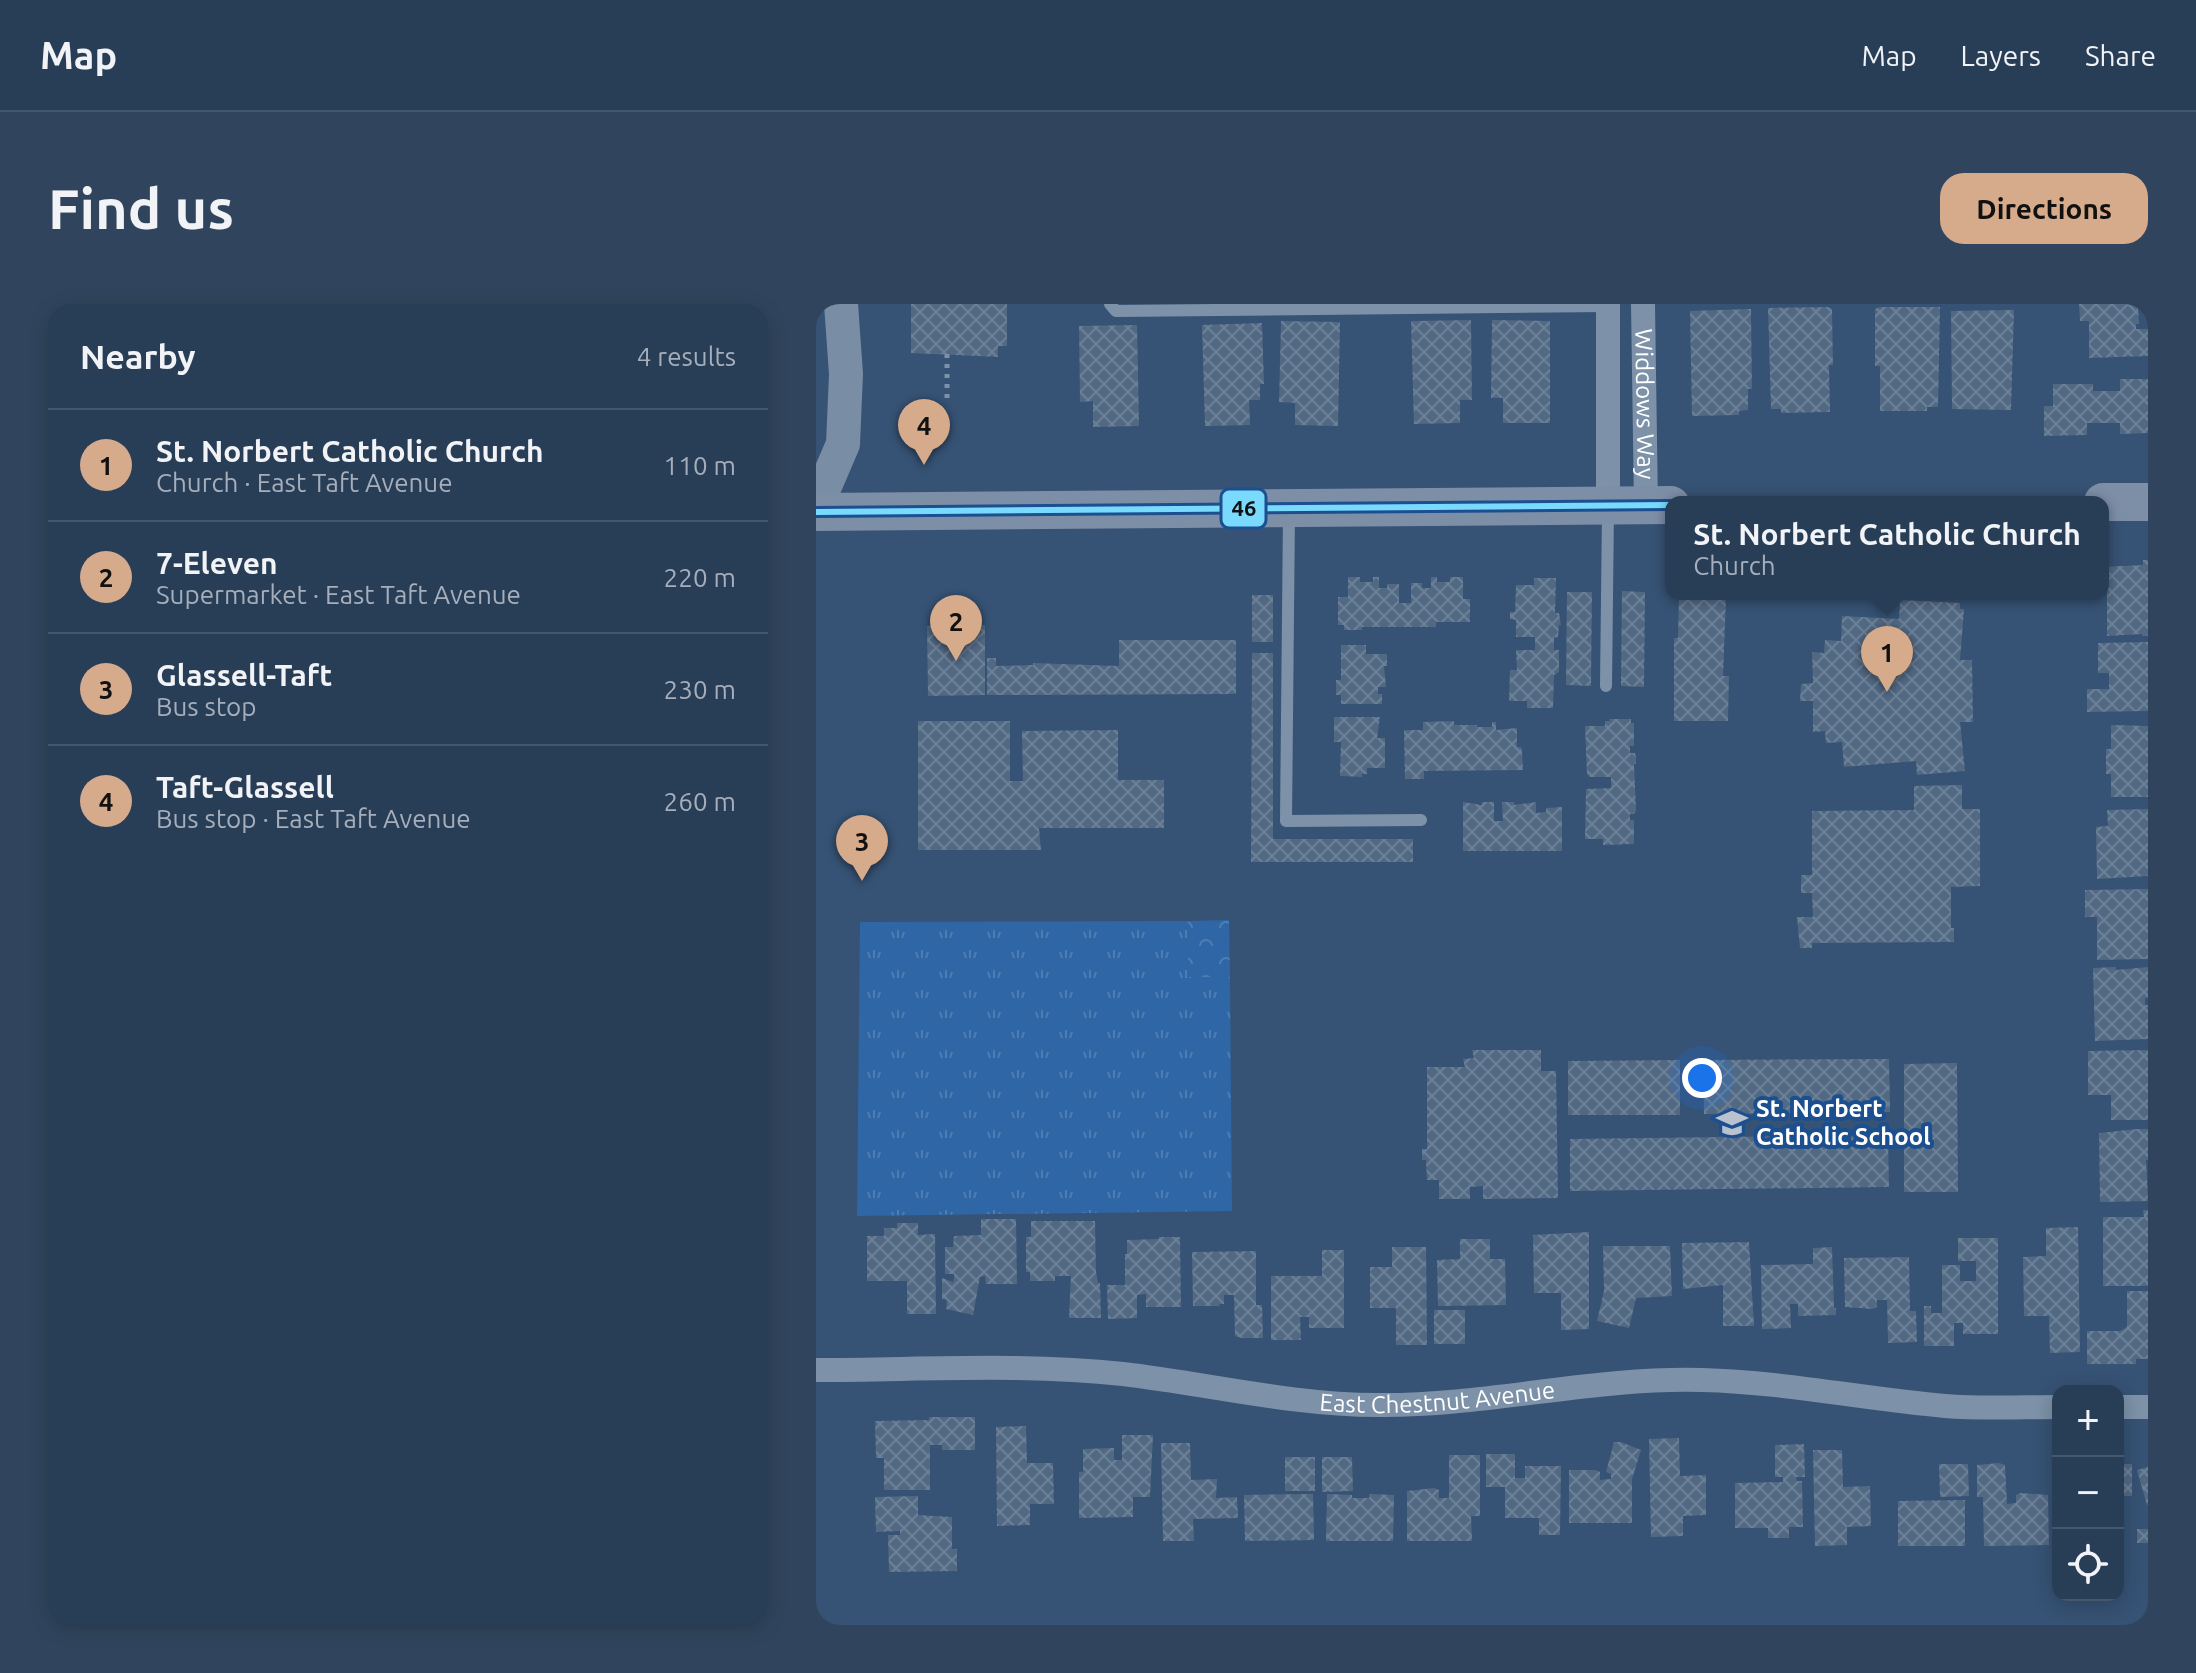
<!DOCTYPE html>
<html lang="en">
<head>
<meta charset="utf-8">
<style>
  body { margin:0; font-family:Ubuntu,sans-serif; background:#30455d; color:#f1f3f6 }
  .controls { position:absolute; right:24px; bottom:24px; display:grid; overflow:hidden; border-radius:16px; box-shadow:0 4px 20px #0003 }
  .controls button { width:72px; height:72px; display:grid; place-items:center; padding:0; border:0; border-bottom:2px solid #44576d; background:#283e57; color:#f1f3f6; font:40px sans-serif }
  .you { position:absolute; left:886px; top:774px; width:28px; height:28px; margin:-20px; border:6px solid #fff; border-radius:50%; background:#1a73e8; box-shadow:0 0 0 12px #1a73e833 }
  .badge { display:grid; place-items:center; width:52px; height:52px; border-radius:50%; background:#d6ab8b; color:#111; font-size:26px; font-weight:700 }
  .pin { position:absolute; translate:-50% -66px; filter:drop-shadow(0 2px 4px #0008) }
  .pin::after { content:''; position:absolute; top:42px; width:28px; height:24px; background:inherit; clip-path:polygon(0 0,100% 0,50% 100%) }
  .popup { position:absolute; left:849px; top:192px; width:444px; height:104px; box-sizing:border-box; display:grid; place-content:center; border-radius:16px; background:#283e57; filter:drop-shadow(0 2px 6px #0005); font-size:26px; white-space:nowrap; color:#a5aeba }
  .popup b { font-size:30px; color:#f1f3f6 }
  .popup::after { content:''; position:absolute; left:50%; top:100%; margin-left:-16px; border:16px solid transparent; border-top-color:#283e57 }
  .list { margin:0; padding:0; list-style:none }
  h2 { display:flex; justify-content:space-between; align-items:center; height:104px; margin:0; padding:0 32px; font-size:34px }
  h2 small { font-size:26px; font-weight:400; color:#a5aeba }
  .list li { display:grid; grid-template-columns:52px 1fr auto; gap:24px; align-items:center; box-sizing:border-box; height:112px; padding:0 32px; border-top:2px solid #44576d }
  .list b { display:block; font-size:30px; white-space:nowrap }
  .list p { margin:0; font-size:26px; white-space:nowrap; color:#a5aeba }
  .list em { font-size:26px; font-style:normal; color:#a5aeba }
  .icon { flex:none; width:44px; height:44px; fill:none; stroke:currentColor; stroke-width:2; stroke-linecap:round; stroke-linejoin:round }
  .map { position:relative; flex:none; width:1332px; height:1321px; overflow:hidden; border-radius:24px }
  header { display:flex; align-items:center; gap:48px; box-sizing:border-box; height:112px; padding:0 40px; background:#283e57; border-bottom:2px solid #44576d }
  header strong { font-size:38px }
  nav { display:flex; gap:44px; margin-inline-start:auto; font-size:28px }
  .intro { display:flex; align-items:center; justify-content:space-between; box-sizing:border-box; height:192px; padding:0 48px }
  h1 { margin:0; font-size:56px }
  .button { padding:20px 36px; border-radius:24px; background:#d6ab8b; color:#111; font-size:28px; font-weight:700 }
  main { display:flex; gap:48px; padding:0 48px }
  aside { flex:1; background:#283e57; border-radius:24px; box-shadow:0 4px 20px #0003 }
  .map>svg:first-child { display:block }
  .grass { fill:url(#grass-tufts) }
  .forest { fill:url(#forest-crowns) }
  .building { fill:url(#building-cross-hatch) }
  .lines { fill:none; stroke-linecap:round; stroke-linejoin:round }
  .path { stroke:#7d92a8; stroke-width:5; stroke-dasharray:4 6; stroke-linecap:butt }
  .service { stroke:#7d92a8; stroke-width:12 }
  .minor { stroke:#7d92a8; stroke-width:24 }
  .secondary { stroke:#798da4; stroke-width:34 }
  .primary { stroke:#7d8ea7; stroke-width:38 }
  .bus-1-casing { stroke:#1b4f8f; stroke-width:12 }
  .bus-1 { stroke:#7adafe; stroke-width:6 }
  .labels { text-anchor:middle; stroke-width:8; stroke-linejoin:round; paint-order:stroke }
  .street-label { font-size:24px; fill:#fff; stroke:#1b4f8f }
  .poi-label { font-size:24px; font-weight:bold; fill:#fff; stroke:#1b4f8f; text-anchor:start }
  .line-badge { stroke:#1b4f8f; stroke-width:3 }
  .pale-badge-label { font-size:22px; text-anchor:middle; font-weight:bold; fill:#111 }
</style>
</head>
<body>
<header>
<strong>Map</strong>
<nav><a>Map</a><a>Layers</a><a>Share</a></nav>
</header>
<div class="intro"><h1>Find us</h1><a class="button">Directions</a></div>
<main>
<aside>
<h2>Nearby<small>4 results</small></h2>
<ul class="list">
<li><span class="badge">1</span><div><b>St. Norbert Catholic Church</b><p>Church · East Taft Avenue</p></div><em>110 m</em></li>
<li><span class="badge">2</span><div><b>7-Eleven</b><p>Supermarket · East Taft Avenue</p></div><em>220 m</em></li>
<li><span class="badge">3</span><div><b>Glassell-Taft</b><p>Bus stop</p></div><em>230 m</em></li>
<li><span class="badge">4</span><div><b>Taft-Glassell</b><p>Bus stop · East Taft Avenue</p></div><em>260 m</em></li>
</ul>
</aside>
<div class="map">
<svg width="1332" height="1321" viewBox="0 0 1332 1321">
  <defs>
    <pattern id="grass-tufts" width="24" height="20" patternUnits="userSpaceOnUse" patternTransform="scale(2)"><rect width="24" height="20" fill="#2f66a5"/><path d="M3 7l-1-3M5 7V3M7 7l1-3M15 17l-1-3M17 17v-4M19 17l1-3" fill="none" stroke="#4e7db2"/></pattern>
    <pattern id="forest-crowns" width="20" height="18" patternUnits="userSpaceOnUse" patternTransform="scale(2)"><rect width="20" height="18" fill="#2f66a5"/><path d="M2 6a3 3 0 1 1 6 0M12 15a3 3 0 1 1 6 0" fill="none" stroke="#4e7db2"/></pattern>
    <pattern id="building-cross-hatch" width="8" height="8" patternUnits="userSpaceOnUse" patternTransform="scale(2)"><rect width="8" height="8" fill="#526984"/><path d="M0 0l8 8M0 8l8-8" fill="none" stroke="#6c8096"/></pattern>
  </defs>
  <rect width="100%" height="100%" fill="#365274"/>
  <path class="grass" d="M372,617L373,673H414L416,907L41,912L44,618Z"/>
  <path class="forest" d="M413,616L414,673H372V617Z"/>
  <path class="building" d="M95,0H191V42H182V53L95,49Z
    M1263,0H1319V3H1322L1323,20H1320V25H1332V52L1273,54V17H1264Z
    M1012,3L1016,5L1017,61H1013L1014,108L965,109V105H955L952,4Z
    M1064,3H1124L1122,103H1111V107H1064V62H1059V5Z
    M935,5L936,85H932V106L923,107V111L876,112L874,7Z
    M1198,6L1195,106L1136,105L1135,7Z
    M655,16L656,96H644V119L598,120L595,17Z
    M676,16L734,17V119H687V94H675Z
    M465,17L524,18L522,122L479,121V99L463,98Z
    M446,19L448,80H444V96H433L434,121L389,122L386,21Z
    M321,21L323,122L277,123V97L264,98L263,22Z
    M1304,75H1332V129L1304,130V119H1271V131L1228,132V102H1237V80H1277V87H1304Z
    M1327,256H1332V332H1326V330L1291,332V285H1287V263L1327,261Z
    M532,273H544V278H557V273H563V284H571V280H583V299H595V279H606V284H615V273H621V278H634V273H647V295H654V318H620V323H546V326H528V321H522V293H532Z
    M718,274H740L739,309H743L745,321H743L742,334L738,333V346H743V368L738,371L737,404H711V397H693L694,366H701L700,346H719V333H700V316L694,315V308H699L700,281H718Z
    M806,287L829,288L828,383L805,382Z
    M751,288H776L775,382L750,381Z
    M436,291H457V338H436Z
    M863,292L910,293L907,372H913L912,417H858V334H862Z
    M1084,296L1144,299V305H1148L1144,356H1156L1157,418H1144L1149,467L1101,471L1100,457L1028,463L1026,438L1010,439L1009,427L997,428V397H984L985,380L997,379L996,348L1008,349L1009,336L1025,337L1026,312L1083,315Z
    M169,321V391L112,392L111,322Z
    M303,336H420V390L171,391V354H180V362L217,361V359L303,362Z
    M1332,338V407L1271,408V385H1293V369H1282V339Z
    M525,341H550V350H571V362H568L570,383H562V390H566V400H525V391H520V376H525Z
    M436,349H457V535H597V558H435Z
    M518,413H564L561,434H569V464H551V470H546V473L524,472L525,438H518Z
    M793,415H815V419H818V442H814V449H819L820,453V460H818L820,506L818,510H814V516H818V540L787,541V535H769L770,485L795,484V473H774L771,470L769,422H789V417H794Z
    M102,417H194V477H207L206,427L302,426V476H348V524H223L225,546H102Z
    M638,417V421H661V423H676V418H680V426L701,424V443H705L706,448L707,466L608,467V475H589L588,426H607V418Z
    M1295,421L1332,422V493H1295V470H1290V445H1295Z
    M1146,481V505H1164V582L1135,583V624H1138V638L996,639V644H984L981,613H997L996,589H985V571H996V507L1098,506V482Z
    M647,498L666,501V498H678V517H687L686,498H698V501L720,498V509L730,508V504L746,503V547H647Z
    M1332,505V572L1281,575L1280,523L1292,522L1291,506Z
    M1332,585V655L1281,656V613H1269V586Z
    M1300,663V666L1332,663V694H1329V701H1332V735L1279,737L1277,664Z
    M656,746H725V767H740L742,894L667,895V882L654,883V895H623V876H611L610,856H606V845H611V763H649L647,755L658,754Z
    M1332,746V816H1295V791H1272V747Z
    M1073,755L1074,808L888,810L887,756Z
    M864,756V811H752V757Z
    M1141,759L1142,888H1088V760Z
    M1321,825H1332V856H1330L1332,897L1284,898L1283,829Z
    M1072,831L1073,883L754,887V835Z
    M1327,906H1332V982H1287V913H1328Z
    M165,915H200L201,980H170L169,972L164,973L157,1011L130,1005L131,996L126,995V974L137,978L138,974V970H129V943H137L138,932L165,931Z
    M215,917H279L280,968L282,979H284L285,1014H253L255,972H239V977H214V968H210V933H215Z
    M81,919H102V931L119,930L120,1010H91V977H51V932H68V924H81Z
    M1262,923L1264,1048L1234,1049L1233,1012H1208L1207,953L1230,952V924Z
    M773,928V1025L745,1026V989H718L717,931Z
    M343,933H364L365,1003H330V990L321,991V1014L292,1015L291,981H309V950H311V936L343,935Z
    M1142,934H1182V1030H1147V1019H1138V1042H1108V1002H1115V1009H1126V961H1144V977H1160V957H1142Z
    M644,935H674V955H689L690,1001L622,1002L621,956L644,955Z
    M933,938L938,1022H907V981L867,985L866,939Z
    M787,942H854L856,992L820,994L813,1024L781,1017L788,987Z
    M576,943H610L611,1041H580V1004H554V963H576Z
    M1016,943L1018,1004H1020V1011L982,1012V1000H974L975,1024L946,1025L945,961L997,960V944Z
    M506,946H528V1024H493V1013H484L485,1036H455V972H506Z
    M440,947V1001H446L447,1034H426L419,1032L418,991H408V1000H403L404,1002H377L376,948Z
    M1093,953L1094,1007H1100L1101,1038L1072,1039L1071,996H1061V1003L1056,1005L1029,1003L1028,954Z
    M1311,987H1332V1055H1320V1060H1271V1027H1304L1311,1023Z
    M618,1006H649V1040H618Z
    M113,1113H159V1146H126V1141H114V1186H68V1154H60L59,1117L113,1116Z
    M210,1122L211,1159H237L238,1200H214V1221L181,1222L180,1123Z
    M306,1131H337L334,1193H317V1213L263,1214V1168H267V1145L298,1144V1156H306Z
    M863,1134L864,1172L890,1171V1211L867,1212V1232L835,1233L833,1135Z
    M798,1138H805L825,1146L816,1175V1219H753V1166H779L784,1168V1176L795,1175V1170L790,1168Z
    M345,1139H374L375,1176L401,1175L400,1194L421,1193L422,1214L377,1215L378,1237H347Z
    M988,1140L989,1173H980L981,1177H986L987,1223H973V1234H952V1224H919V1179L967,1178V1173H959V1141Z
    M997,1146H1026L1027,1183L1054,1182L1055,1222L1031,1223V1241L999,1242Z
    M670,1150H699V1174H709V1162H745L744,1231H723V1214H689V1183H670Z
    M633,1151H664V1212H655L656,1237H591V1187L618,1184L623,1186V1194H633Z
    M469,1153H499V1187H469Z
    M506,1153H536L537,1187L506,1188Z
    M1183,1159L1189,1161L1191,1200L1200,1199V1191L1204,1189L1232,1191L1233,1241L1168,1242L1167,1193H1161V1161Z
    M1123,1160H1152L1153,1192L1124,1193Z
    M1302,1160H1316V1192H1307V1223H1302Z
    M1332,1163V1201H1331L1321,1166Z
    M497,1190L498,1236L429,1237L428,1191Z
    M511,1190L536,1191V1194H553L554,1190L578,1191L577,1237H510Z
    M102,1192V1211L136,1213V1245H141V1267L73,1268L72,1231H84V1227L60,1228L59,1193Z
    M1149,1196V1242H1082V1197Z
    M1321,1225H1332V1239H1321Z"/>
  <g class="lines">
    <path class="path" d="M131,50V97"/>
    <path class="service" d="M294,0L300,7L794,2
      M473,208L470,517L605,516
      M790,382L792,205"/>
    <g class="minor">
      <path id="s1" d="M827,0L830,202"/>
      <path d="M792,202V0"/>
      <path id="s2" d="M0,1066C102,1066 205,1059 307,1070C392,1080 476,1101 562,1101C671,1102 777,1073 886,1076C968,1078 1048,1095 1129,1102C1166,1105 1205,1103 1242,1103"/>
      <path d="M1302,1103H1332"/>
    </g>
    <path class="secondary" d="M0,203L27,140L30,70L25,0"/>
    <path class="primary" d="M1287,198H1332
      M0,208L855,201"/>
    <defs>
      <path id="bus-1" d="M0,208L855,201"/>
    </defs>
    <use href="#bus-1" class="bus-1-casing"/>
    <use href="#bus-1" class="bus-1"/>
  </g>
  <defs>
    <symbol id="school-bare" viewBox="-9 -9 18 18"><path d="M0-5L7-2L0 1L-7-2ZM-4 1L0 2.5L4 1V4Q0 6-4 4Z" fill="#b9c2ce" stroke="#1b4f8f" stroke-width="2.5" paint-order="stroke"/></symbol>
  </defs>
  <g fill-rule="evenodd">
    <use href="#school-bare" x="894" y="797" width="44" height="44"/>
  </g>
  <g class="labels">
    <g class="street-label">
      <text dy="8" stroke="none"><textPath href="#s1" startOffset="100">Widdows Way</textPath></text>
      <text dy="8" stroke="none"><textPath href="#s2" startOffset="624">East Chestnut Avenue</textPath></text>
    </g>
    <g class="poi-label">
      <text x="940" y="813">St. Norbert<tspan x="940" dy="28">Catholic School</tspan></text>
    </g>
  </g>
  <rect class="line-badge" x="405" y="185" width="45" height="39" rx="8" fill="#7adafe"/>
  <g class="pale-badge-label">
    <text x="428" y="212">46</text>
  </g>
</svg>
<div class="controls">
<button>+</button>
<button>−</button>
<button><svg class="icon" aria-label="locate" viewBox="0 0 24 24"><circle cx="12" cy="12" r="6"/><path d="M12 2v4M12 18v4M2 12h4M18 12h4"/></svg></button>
</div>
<div class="you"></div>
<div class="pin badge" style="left:1071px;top:388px">1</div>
<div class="popup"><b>St. Norbert Catholic Church</b>Church</div>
<div class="pin badge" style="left:140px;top:357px">2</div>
<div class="pin badge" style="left:46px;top:577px">3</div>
<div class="pin badge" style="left:108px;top:161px">4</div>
</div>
</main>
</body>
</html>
